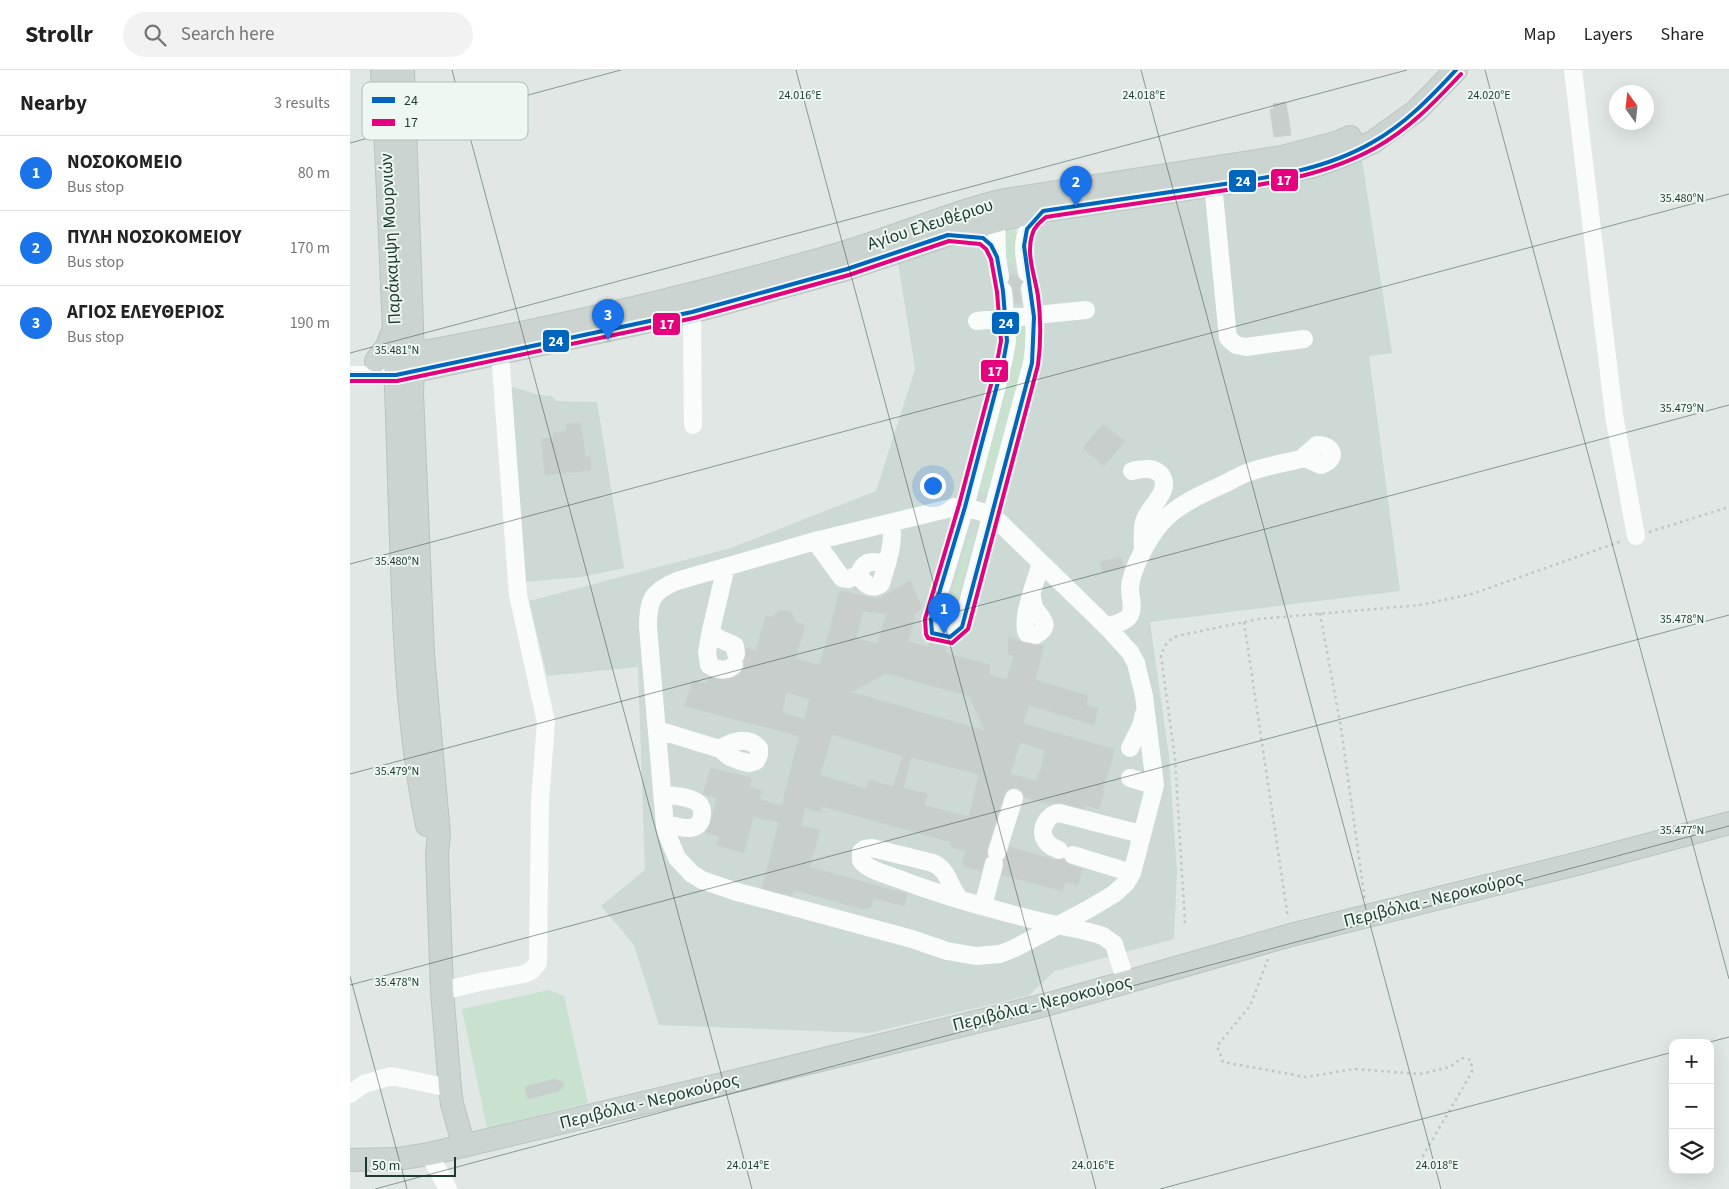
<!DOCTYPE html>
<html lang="en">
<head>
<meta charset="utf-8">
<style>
  body { margin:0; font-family:"Source Sans 3",sans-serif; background:#f2f2f2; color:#222 }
  .controls { position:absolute; right:15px; bottom:15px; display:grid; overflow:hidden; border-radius:10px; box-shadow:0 5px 20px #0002 }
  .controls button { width:45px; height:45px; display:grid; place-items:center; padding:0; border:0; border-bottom:1px solid #e0e0e0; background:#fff; color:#222; font:25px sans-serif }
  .compass { position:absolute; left:1259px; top:15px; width:45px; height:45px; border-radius:50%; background:#fff; box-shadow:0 5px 20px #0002; rotate:345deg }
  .scale { position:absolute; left:15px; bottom:12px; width:91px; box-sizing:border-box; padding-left:5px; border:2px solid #1e3a32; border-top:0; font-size:14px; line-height:18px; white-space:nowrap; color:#1e3a32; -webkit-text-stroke:4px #eef7f2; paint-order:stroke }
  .you { position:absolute; left:582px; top:415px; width:18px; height:18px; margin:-12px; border:4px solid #fff; border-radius:50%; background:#1a73e8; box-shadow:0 0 0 8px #1a73e833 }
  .badge { display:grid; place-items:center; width:32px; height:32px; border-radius:50%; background:#1a73e8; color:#fff; font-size:16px; font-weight:700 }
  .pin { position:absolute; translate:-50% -41px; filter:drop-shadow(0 1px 2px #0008) }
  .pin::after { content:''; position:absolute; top:26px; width:18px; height:15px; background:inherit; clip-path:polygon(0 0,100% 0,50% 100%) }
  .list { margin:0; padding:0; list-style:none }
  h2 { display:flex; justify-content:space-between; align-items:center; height:65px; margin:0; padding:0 20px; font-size:21px }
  h2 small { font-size:16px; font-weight:400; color:#767676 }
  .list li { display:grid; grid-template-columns:32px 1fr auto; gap:15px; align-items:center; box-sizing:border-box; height:75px; padding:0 20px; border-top:1px solid #e0e0e0 }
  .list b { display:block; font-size:19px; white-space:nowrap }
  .list p { margin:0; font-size:16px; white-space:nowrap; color:#767676 }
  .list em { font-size:16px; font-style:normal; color:#767676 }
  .icon { flex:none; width:28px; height:28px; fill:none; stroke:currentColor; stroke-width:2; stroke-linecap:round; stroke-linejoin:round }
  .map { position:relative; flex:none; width:1379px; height:1119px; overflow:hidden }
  header { display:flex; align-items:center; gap:30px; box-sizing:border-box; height:70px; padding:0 25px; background:#fff; border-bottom:1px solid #e0e0e0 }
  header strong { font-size:24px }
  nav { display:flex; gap:28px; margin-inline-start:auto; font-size:18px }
  .search { width:350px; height:45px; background:#f2f2f2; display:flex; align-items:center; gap:12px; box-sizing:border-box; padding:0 18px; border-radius:28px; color:#767676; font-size:19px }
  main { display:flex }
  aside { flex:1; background:#fff }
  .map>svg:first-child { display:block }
  .built { fill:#cdd9d4 }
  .green { fill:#c8e2cf }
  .building { fill:#c8cecb; stroke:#c9d0cd; fill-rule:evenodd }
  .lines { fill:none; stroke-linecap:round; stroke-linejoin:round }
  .major-casing { stroke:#bac4c1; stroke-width:24 }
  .path { stroke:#bfc7c5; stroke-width:2.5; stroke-dasharray:2.5 4; stroke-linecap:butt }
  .minor { stroke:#fafbfb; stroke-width:18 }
  .major { stroke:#ccd4d1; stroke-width:22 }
  .bus-1-casing { stroke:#eef7f2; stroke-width:8 }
  .bus-2-casing { stroke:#eef7f2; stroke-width:8 }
  .bus-1 { stroke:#0065bd; stroke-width:4 }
  .bus-2 { stroke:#e5007d; stroke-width:4 }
  .ticks { fill:none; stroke:#1e3a32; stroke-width:1; stroke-opacity:0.45 }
  .labels { text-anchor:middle; stroke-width:4; stroke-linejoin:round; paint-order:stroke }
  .street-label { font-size:18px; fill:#1e3a32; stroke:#eef7f2 }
  .key { fill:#eef7f2; stroke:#b0beb8; stroke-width:1 }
  .key-label { font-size:14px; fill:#1e3a32 }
  .ticks-label { font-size:12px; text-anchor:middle; fill:#1e3a32; stroke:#eef7f2; stroke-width:4; stroke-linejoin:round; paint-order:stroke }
  .line-badge { stroke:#eef7f2; stroke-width:2 }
  .badge-label { font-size:14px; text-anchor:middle; font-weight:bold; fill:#fff }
</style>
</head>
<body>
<header>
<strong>Strollr</strong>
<div class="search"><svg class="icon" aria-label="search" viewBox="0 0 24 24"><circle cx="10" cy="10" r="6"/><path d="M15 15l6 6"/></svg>Search here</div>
<nav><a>Map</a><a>Layers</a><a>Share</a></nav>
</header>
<main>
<aside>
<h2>Nearby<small>3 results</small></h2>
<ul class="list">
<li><span class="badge">1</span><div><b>ΝΟΣΟΚΟΜΕΙΟ</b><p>Bus stop</p></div><em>80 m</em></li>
<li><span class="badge">2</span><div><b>ΠΥΛΗ ΝΟΣΟΚΟΜΕΙΟΥ</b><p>Bus stop</p></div><em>170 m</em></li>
<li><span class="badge">3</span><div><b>ΑΓΙΟΣ ΕΛΕΥΘΕΡΙΟΣ</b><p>Bus stop</p></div><em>190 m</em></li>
</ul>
</aside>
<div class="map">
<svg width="1379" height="1119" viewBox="0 0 1379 1119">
  <rect width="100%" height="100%" fill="#e0e7e4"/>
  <path class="built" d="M1012,90L1042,283L1019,286L1050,521L800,552L819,686L827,801L824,869L705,901L678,926L519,963L309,955L284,875L251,836L295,800L288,597L197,606L179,531L381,478L526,421L565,299L547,186L601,173L625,169L636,177L645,194L680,188V169L697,146L969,99Z
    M160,316L189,325L202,326L206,331L247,332L274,498L232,507L174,512Z"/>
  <path class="green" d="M658,157L665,159L667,165L669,189L665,194C650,193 654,172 654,161Z
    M670,253L679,256L680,274L641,422L633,425L627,418L663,258L666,254Z
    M619,464L625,466L605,539L598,537Z
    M199,920L214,926L238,1033L137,1058L112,939Z"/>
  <path class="building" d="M936,32L941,65L924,67L920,39H924L923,34Z
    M660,205H666L672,212L669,219L671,233H665L663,220L659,212Z
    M231,353L235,387H240L241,400L195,405L191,369L204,368L203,363L217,361L216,354Z
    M753,354L775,371L754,396L733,378Z
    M771,487L774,498L753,503L750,492Z
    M560,511L572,538L563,546L565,547L558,572L578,577L579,573H583L590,570L592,574L597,577L595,583L640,595L639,605L657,610L664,586L658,584L659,567L675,573L694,576L685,610L738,626L736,635L748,638L744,655L679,635L673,654L764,679L761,694L752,721L754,722L749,739L735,735V739L711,733L700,734L674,727L672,721L668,718H662L657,720L655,722L637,779V786L634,791L631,801L615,797L612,793L616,781L601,777V772L471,736L470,742L455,737L451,756L470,760L459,797L557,824L554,836L523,828L521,837L513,839L444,820L442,826L412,818L429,752L403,747L394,783L367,775L370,766L356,763L361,752L367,728L353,724L361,698L401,708L399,717L412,721L409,729L432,736L449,666L335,636L343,610L357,614L359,607L375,610L388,606L394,598L396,578L406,581L416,546L422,547L429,541L435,540L441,542L444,547V552L455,555L445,589L470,595L490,521L528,529ZM513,541L537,544L527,574L506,568ZM536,603L619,626L635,661L501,622ZM436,622L460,629L454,650L432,642ZM482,664L553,686L543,717L519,710L516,719L470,705ZM670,672L695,680L690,703H688L687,711L660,704ZM561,687L629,704L619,747L574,735L577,724L553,718Z
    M660,777L705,790L714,789L719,795L732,799L728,815L715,812L713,821L652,805L654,790Z
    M205,1009L214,1013L212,1018L208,1021L178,1029L175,1017Z"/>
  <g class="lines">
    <defs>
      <path id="major" d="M32,0C39,137 45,273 49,410C53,525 54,642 77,755
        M53,0L62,256L63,302L62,323L73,584L89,765L87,784L92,921L100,1018L102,1034L114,1076
        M46,287C195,261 343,226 489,184C545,168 598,143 655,130L932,87L989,72L1000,67
        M26,291L37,276L43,261
        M46,305L342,242L497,199L598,165L657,148L693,141L892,111L965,96L995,85L1023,72L1066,41L1106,0
        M0,1090L47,1089L79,1084L365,1016L699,934L941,865L1230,793L1379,753"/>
    </defs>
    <use href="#major" class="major-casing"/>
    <path class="path" d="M1299,462L1379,437
      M970,543L991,658L1015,831
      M894,552L938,848
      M835,853L825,688L811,586C814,576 817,571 827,566L909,549L1070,535L1122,524L1272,471
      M918,889L900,936L867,976L873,992L956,1007L1004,999L1070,1004L1100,997L1112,988L1121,990L1122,1002L1070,1091"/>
    <path class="minor" d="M1223,0L1264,345L1286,466
      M862,104L878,268L886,275L896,277L954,269
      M646,140L647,187L650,207
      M677,203C672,174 671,162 693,141
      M342,242L343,355
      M627,251L736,240
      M0,305H46
      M782,401C792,399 804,396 811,405C822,420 800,436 795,449C791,458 793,471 793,480
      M605,437H615L642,445L757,557L780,582L786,593L794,626L805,715L782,803L776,813L764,824L737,840L665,878L650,884L626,886L597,881L562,869L384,821L352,810L342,804L327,788L317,764L315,756L298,557C298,530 302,521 327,511L465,471Z
      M465,471L492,508L499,509L509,504
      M537,494C524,491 514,489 509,504C513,513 521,521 531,514C536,495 545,474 541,453
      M682,527C683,531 683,535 685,539C692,549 702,556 686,565L677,563C670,550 687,508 691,493
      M757,557C765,554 776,552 780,545C784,537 780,527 780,518C781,500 798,468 811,453C827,435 850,425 872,415C881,411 890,405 899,402C916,396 934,393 951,389H957L971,395C988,389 984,375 967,375L951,389
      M361,560L376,497
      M582,563L581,550L615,437L653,293L657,271L653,221
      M600,567L612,557L614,548L682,293C687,266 684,245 680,218
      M384,595C377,602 367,600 359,595L357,582L361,560C366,571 376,570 385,576L386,584
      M308,660L370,679L380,687L390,691L399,693L406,691L409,685V678C398,666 382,671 370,679
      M780,678L791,656L794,644
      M780,708L804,715
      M313,724C323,726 339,726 348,733C351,735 352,739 352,743C352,766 328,757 315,753
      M709,780C705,778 699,776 696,771C688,761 697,744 709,743L791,764
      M647,782L664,728
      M723,785L782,803
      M610,829C598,816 600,801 583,793L522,778L515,779L511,782V791C520,801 536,804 549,809C595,827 644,840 693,852C713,857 733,859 753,866L764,874L776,912
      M633,836L644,794
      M92,921L130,912L174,904L181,901L188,893L190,732L196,652L168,525L150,283
      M0,1024L14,1014L41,1006L100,1018
      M79,1084L98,1119"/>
    <use href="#major" class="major"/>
    <defs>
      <path id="bus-1" d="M0,305H46L342,242L497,199L598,165L633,168L641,175L647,187L653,221L657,271L653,293L615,437L581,550L582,563L600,567L612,557L682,293L684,247L674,176L677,159L693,141C744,133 796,126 847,118C907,109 970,103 1023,72C1055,54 1081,27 1106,0"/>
      <path id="bus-2" d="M0,311H47L344,248L499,205L599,171L630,174L636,179L641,189L647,222L651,271L647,292L609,435L575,549L576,564L578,568L602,573L618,559L688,295C691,272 691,249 688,226C685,206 676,185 682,165C684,157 690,152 696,147C747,139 798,132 850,124C909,115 971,108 1025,78C1058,60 1085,32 1111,4"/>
    </defs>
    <use href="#bus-1" class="bus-1-casing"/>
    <use href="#bus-2" class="bus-2-casing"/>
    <use href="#bus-1" class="bus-1"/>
    <use href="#bus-2" class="bus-2"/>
  </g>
  <path class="ticks" d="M102,0L402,1119M446,0L746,1119M791,0L1091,1119M1135,0L1379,909M0,73L271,0M0,283L1057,0M0,494L1379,124M0,704L1379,335M0,906L57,1119M0,915L1379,545M1356,973L1379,967M25,1119L1379,756M810,1119L1323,982"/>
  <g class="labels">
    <g class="street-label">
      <text transform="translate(580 154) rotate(-18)" y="6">Αγίου Ελευθέριου</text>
      <text transform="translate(40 169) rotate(-93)" y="6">Παράκαμψη Μουρνιών</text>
      <text transform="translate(1083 829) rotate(-14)" y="6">Περιβόλια - Νεροκούρος</text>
      <text transform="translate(692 933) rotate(-14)" y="6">Περιβόλια - Νεροκούρος</text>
      <text transform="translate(299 1031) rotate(-14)" y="6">Περιβόλια - Νεροκούρος</text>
    </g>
  </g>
  <rect x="12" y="12" width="166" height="58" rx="8" class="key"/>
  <rect x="22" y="27" width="23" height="6" fill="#0065bd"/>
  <rect x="22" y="49" width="23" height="7" fill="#e5007d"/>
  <g class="key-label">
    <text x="54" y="35">24</text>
    <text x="54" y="57">17</text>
  </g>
  <g class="ticks-label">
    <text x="450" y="29">24.016°E</text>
    <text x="794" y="29">24.018°E</text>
    <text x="1139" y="29">24.020°E</text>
    <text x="1332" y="132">35.480°N</text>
    <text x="47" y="284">35.481°N</text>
    <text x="1332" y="342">35.479°N</text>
    <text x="47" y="495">35.480°N</text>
    <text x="1332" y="553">35.478°N</text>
    <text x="47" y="705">35.479°N</text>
    <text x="1332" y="764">35.477°N</text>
    <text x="47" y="916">35.478°N</text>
    <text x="398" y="1099">24.014°E</text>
    <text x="743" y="1099">24.016°E</text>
    <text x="1087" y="1099">24.018°E</text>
  </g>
  <g class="line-badge">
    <rect x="920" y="98" width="29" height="24" rx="5" fill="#e5007d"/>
    <rect x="878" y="99" width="29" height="24" rx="5" fill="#0065bd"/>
    <rect x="641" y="241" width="29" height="24" rx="5" fill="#0065bd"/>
    <rect x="302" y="242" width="29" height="24" rx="5" fill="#e5007d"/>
    <rect x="192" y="259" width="28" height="24" rx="5" fill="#0065bd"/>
    <rect x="630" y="289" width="29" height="24" rx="5" fill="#e5007d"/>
  </g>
  <g class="badge-label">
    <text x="934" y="115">17</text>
    <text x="893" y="116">24</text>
    <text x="656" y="258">24</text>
    <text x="317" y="259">17</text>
    <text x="206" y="276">24</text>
    <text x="645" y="306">17</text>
  </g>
</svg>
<div class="controls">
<button>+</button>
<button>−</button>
<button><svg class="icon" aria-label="layers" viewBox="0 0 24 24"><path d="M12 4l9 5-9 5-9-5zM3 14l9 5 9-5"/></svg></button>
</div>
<svg class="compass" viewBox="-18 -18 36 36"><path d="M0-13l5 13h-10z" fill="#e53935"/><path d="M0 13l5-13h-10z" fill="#767676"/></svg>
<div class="scale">50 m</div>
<div class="you"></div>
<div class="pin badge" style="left:594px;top:564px">1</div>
<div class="pin badge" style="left:726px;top:137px">2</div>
<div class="pin badge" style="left:258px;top:270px">3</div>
</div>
</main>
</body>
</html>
